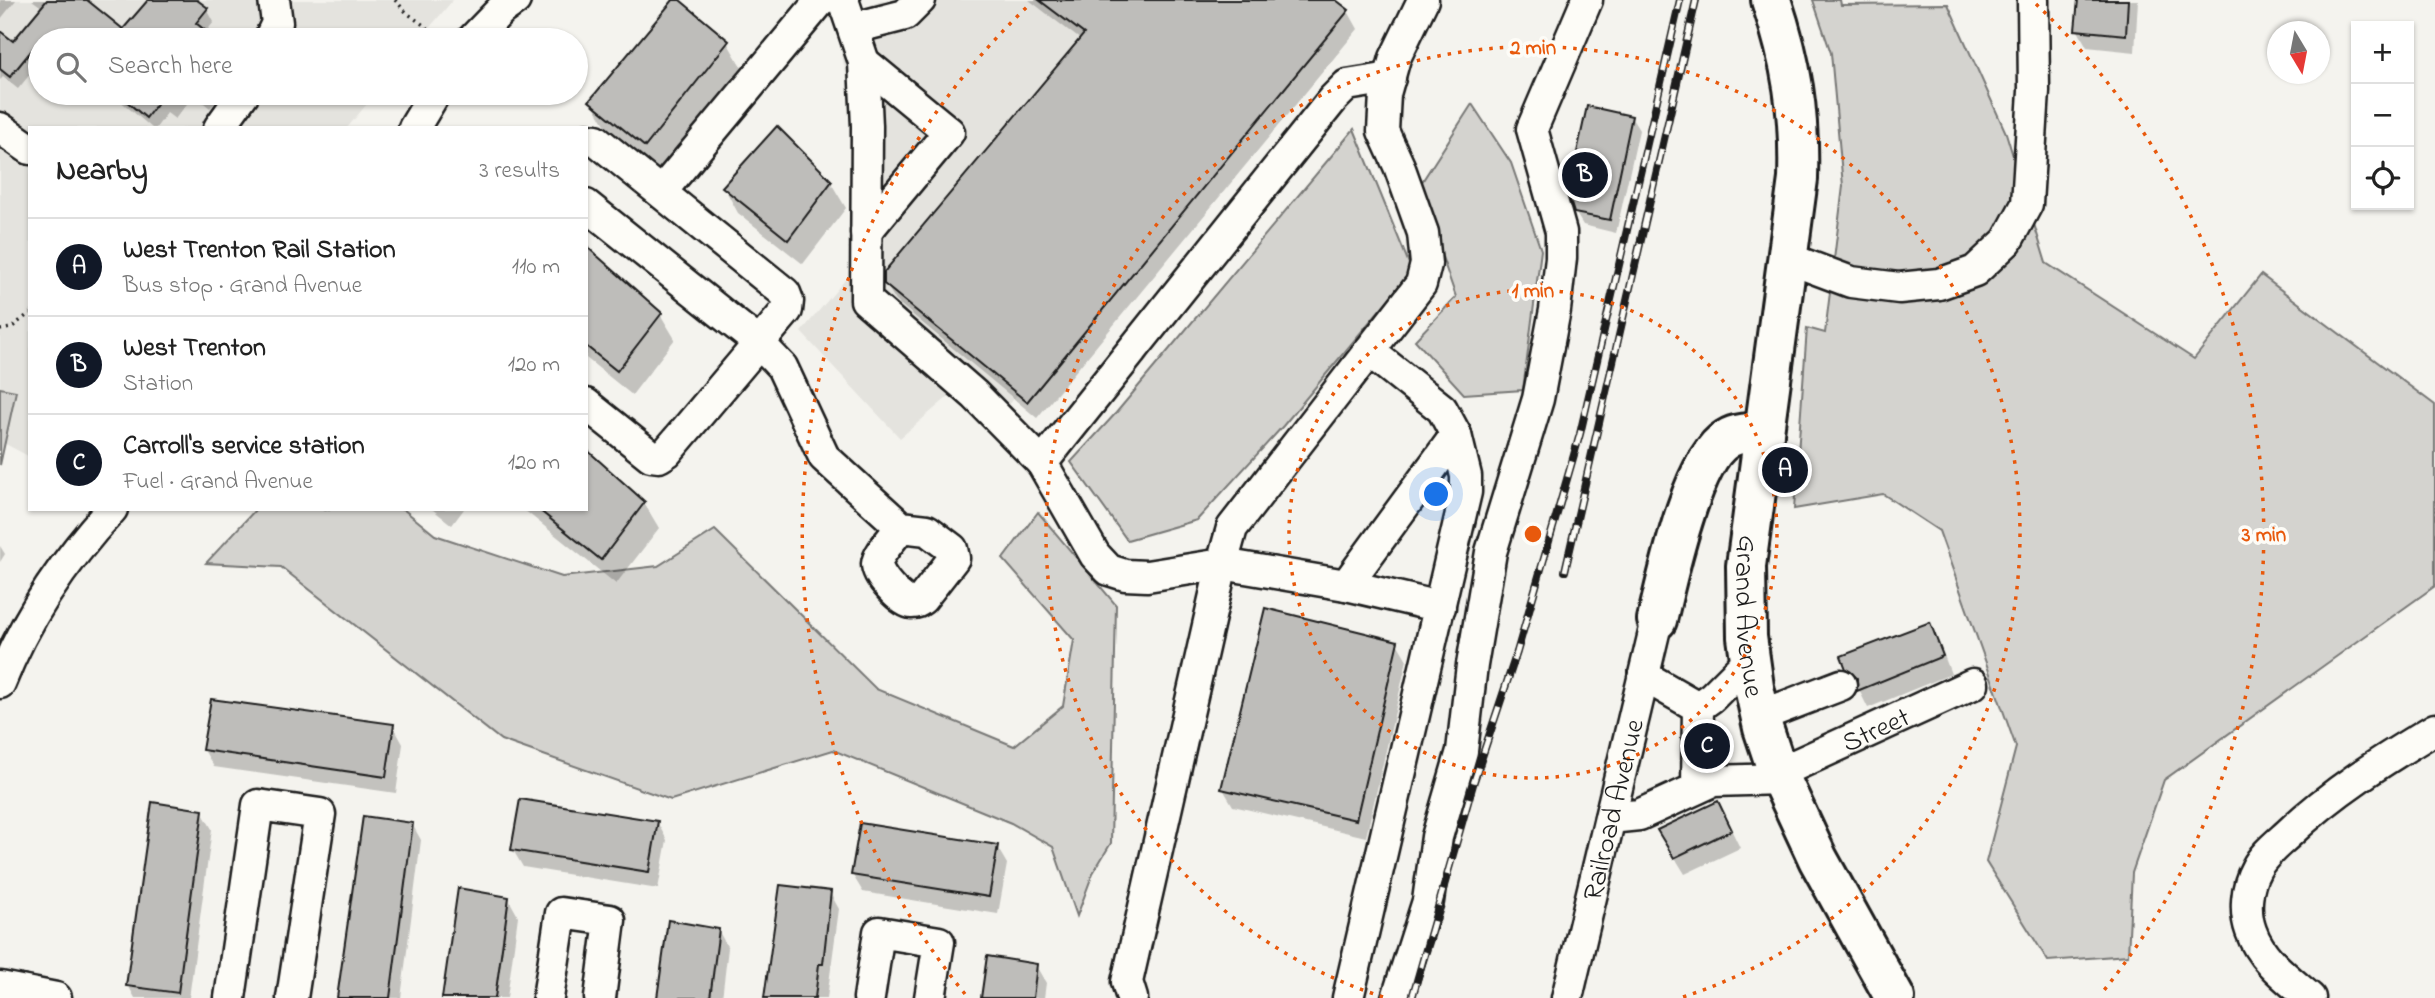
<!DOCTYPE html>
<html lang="en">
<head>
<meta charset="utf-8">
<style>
  body { margin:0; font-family:"Indie Flower",sans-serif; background:#f2f2f2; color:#222 }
  .controls { position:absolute; right:21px; top:21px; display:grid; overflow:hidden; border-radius:0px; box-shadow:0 2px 5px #0004 }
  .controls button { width:63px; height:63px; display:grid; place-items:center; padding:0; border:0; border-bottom:2px solid #e0e0e0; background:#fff; color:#222; font:35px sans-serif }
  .compass { position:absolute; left:2267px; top:21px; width:63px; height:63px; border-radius:50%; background:#fff; box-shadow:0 2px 5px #0004; rotate:170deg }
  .you { position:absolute; left:1437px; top:495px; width:24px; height:24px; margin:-18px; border:5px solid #fff; border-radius:50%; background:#1a73e8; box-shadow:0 0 0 10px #1a73e833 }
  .badge { display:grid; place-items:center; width:46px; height:46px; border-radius:50%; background:#111827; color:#fff; font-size:23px; font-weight:700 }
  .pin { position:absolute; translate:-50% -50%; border:4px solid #fff; box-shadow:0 2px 7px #0006 }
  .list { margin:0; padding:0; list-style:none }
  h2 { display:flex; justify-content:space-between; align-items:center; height:91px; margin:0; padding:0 28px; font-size:30px }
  h2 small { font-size:23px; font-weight:400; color:#767676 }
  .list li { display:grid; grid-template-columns:46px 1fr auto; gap:21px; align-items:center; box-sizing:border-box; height:98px; padding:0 28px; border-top:2px solid #e0e0e0 }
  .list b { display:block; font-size:26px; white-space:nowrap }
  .list p { margin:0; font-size:23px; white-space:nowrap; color:#767676 }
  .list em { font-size:23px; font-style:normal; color:#767676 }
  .icon { flex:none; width:38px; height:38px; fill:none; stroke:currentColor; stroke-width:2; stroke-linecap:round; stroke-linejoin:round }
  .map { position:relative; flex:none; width:2435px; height:998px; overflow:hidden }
  .search { position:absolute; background:#fff; box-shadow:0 2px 5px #0004; left:28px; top:28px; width:560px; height:77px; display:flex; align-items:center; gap:18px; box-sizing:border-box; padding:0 24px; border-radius:38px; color:#767676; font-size:26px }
  .panel { position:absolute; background:#fff; box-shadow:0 2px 5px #0004; left:28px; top:126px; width:560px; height:385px; border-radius:0px }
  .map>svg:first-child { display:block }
  .built { fill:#e4e3de }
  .green { fill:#d4d3cf; stroke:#787876; stroke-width:2 }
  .shadow { fill:#0003 }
  .building { fill:#bebdba; stroke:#1c1c1c; stroke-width:2 }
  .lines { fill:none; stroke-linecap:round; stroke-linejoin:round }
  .minor-casing { stroke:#1c1c1c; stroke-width:35 }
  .major-casing { stroke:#1c1c1c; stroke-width:44 }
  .path { stroke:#1c1c1c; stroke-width:3.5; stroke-dasharray:2 5; stroke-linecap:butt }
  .minor { stroke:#fdfcf7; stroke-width:30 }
  .major { stroke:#fdfcf7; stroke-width:38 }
  .rail-casing { stroke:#1c1c1c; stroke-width:8 }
  .rail { stroke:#fdfcf7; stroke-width:5; stroke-dasharray:16; stroke-linecap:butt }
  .ring { fill:none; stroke:#e8590c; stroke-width:3.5; stroke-dasharray:3.5 7 }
  .labels { text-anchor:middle; stroke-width:7; stroke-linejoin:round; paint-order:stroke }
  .street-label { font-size:28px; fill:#1c1c1c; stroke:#fdfcf7 }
  .centre { fill:#e8590c; stroke:#fdfcf7; stroke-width:3.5 }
  .ring-label { font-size:21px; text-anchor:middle; font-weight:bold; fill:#e8590c; stroke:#fdfcf7; stroke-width:7; stroke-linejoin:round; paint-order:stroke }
</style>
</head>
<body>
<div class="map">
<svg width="2435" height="998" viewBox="0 0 2435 998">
  <rect width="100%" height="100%" fill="#f4f3ee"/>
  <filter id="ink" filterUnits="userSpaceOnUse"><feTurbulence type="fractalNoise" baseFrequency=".0143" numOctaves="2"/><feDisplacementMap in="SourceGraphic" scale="14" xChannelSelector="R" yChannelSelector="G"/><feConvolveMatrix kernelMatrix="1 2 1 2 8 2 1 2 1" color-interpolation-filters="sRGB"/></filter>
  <g filter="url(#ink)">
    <path class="built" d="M0,0H453L419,40H40V93H376L347,128H30V457L0,441Z
      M883,0H1335L1000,416L961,386L900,438L801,332L850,274V92L834,21Z"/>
    <path class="green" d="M1813,0H1840L1841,5L1948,4L2006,133L2046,263L2194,359L2261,275L2435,405V586L2164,780L2132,873L2128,955L2048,961L1986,862L2016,747L1939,531L1883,494L1794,509L1807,328L1825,333L1843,186L1831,53Z
      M1472,104L1511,163L1541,250L1523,390L1464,394L1415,340L1456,297L1418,188Z
      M1354,129L1412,271L1283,426L1197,520L1127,540L1071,462L1116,413Z
      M0,388L16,391L0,465Z
      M256,509H403L435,535L562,577L658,566L715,530L876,689L1014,746L1063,706L1074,640L1003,559L1038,512L1116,605L1111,843L1093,873L1077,916L1053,847L1011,823L833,750L671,800L501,740L281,567L206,563Z"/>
    <path class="shadow" d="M0,0H16L0,20Z
      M32,0H84L123,32L150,0H195L207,9L214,22L205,33L214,40H40V62L18,89L3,77L0,80V33L13,44L43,8Z
      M676,0L727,42L742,68L660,171L606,126L591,101Z
      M1029,0H1333L1348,11L1358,29L1037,418L896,301L885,283L1081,40Z
      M2080,0H2138L2135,52L2087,47L2077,29Z
      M86,93H105L98,102Z
      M111,93H224L210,108L194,95L175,119L167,113L156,128H152Z
      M1631,117L1639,130L1616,233L1583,225L1575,212Z
      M777,129L831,183L846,208L803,264L738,213L724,187Z
      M586,248L660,314L675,339L632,395L586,358Z
      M644,503L659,528L616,584L523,509H586Z
      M432,509H464L452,525Z
      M0,546L5,554L0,562Z
      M1929,624L1939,642L1951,674L1868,708L1848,668Z
      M1397,643L1407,660L1366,837L1233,806L1223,789Z
      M393,726L403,744L396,793L214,767L204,750Z
      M202,812L212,829L189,998H135L128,985Z
      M1727,821L1740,848L1685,874L1669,848Z
      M657,822L667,840L658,889L523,867L513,850Z
      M412,824L421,840L401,998H340Z
      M997,847L1007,864L998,914L863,892L852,874Z
      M781,887L830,893L839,909L827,998H764Z
      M508,898L518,916L507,998H444Z
      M718,930L728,948L722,998H659Z
      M1036,966L1046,983L1044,998H982Z"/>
    <path class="building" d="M47,0H87L123,29L148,0H197L208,8L196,23L217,40H40L10,77L0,69V31L13,41Z
      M673,0H680L729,41L645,147L589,101Z
      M1039,0H1336L1349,10L1027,402L884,284V272L1084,34Z
      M2078,0H2128L2126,35L2075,30Z
      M117,93H165L146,118Z
      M1587,106L1632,116L1610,220L1574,213L1568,194Z
      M777,126L832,181L788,240L722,187Z
      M586,246L662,313L617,371L586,346Z
      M586,449L645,502L601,560L538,509H586Z
      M1265,608L1398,641L1356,820L1221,789Z
      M1930,622L1943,656L1857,691V678L1846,669L1841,656Z
      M211,699L394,724L386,777L202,750Z
      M520,799L658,821L649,872L511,850Z
      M1718,801L1732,830L1674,858L1657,830Z
      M152,802L203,810L178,993L126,986Z
      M363,816L413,823L390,998H337Z
      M860,823L998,845L989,897L851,875Z
      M780,885L831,891L823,964H819L815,998H764Z
      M458,888L509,897L495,998H442Z
      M668,920L719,929L710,998H657Z
      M987,956L1037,964L1033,998H981Z"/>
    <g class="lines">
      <defs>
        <g id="minor">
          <path d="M843,0L864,62L867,126L866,300L975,395L1042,463L1333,99L1347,85L1390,78"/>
          <path d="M1423,0L1395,58L1385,94L1383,131L1399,166L1423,233L1426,264L1421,284L1232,528L1222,564L1346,585L1456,435"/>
          <path d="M854,28L905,15L920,0"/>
          <path d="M269,40L277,23L274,0"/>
          <path d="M472,40L501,10L515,0"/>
          <path d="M864,62L949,132L866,232"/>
          <path d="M0,128L30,149"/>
          <path d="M219,128L244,93"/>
          <path d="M414,128L435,93"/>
          <path d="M586,139L596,140L785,293L788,301L787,310L667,452L659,457L651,456L586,404"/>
          <path d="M661,192L821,0"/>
          <path d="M586,205L759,343L782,367L824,457L901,527L927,530L952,549L954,558L922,599C918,602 917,603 912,603C901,602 877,576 877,564C878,553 894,537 901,527"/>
          <path d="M1787,258L1851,282L1899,288L1939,284L1975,271L2007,241L2027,204L2034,91L2033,0"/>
          <path d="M1042,463L1095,555L1109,570L1125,575L1147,576L1222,564L1127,982L1132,998"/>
          <path d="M1346,585L1440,607"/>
          <path d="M1644,676L1698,707L1712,697L1750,659"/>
          <path d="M0,683C25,619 65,560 112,509"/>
          <path d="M1760,716L1841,685"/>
          <path id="s1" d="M1778,773L1973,684"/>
          <path d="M1697,788L1698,707"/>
          <path d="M1610,818L1639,815L1713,781L1781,779"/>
          <path d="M0,987L56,998"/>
          <path d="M230,998L258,805L320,814L292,998"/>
          <path d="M548,998L561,913L610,920L600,998"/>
          <path d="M869,998L879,932L939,942L930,998"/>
          <path d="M1348,998L1466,492V476L1456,435L1442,409L1369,351"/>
          <path d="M1397,998L1428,901L1437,837L1462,751L1472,665L1491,552L1538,399L1555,310L1561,258V232L1532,129L1587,0"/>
          <path id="s2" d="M1567,998L1657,620"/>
          <path d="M2310,998C2288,979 2261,960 2251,931C2244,912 2246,887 2256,869C2263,855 2276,845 2288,834C2332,792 2383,760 2435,729"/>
        </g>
        <g id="major">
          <path id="s3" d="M1771,0C1792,63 1800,112 1798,179L1746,566L1747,637L1754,687L1763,728L1778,773L1818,859L1895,998"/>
          <path d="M1657,620C1667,579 1691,460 1727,439C1738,432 1751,433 1764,433"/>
        </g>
      </defs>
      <use href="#minor" class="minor-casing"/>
      <use href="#major" class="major-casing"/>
      <path class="path" d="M395,0L407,13L444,40
        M0,330L11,328L30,313"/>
      <use href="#minor" class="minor"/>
      <use href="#major" class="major"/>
      <defs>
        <path id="rail" d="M1565,571L1696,0
          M1412,998L1474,781L1517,652L1580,434L1680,0"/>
      </defs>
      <use href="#rail" class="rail-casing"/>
      <use href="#rail" class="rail"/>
    </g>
  </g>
  <g class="ring">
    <circle cx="1533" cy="534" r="244"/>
    <path d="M1383 997A487 487 0 1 1 1683 997"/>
    <path d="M965 994A731 731 0 0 1 1030 4M2036 4A731 731 0 0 1 2101 994"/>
  </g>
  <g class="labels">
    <g class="street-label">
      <text dy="10" stroke="none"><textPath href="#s3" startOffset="623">Grand Avenue</textPath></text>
      <text dy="10" stroke="none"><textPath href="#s1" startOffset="107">Street</textPath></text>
      <text dy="10" stroke="none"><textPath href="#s2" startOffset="194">Railroad Avenue</textPath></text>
    </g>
  </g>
  <circle cx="1533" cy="534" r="10" class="centre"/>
  <g class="ring-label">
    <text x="1533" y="54">2 min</text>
    <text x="1533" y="297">1 min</text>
    <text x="2264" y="541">3 min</text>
  </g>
</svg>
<div class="controls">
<button>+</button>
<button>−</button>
<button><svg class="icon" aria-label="locate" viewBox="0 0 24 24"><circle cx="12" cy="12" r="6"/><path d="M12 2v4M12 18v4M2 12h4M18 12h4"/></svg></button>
</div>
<svg class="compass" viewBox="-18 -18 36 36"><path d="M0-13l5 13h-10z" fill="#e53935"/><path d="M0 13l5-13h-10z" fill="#767676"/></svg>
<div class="you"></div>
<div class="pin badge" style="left:1785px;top:470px">A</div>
<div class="pin badge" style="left:1585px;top:175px">B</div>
<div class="pin badge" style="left:1707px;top:746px">C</div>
<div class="search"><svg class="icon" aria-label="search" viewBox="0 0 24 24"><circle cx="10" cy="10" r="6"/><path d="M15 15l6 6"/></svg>Search here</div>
<section class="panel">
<h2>Nearby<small>3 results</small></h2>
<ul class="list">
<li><span class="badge">A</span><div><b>West Trenton Rail Station</b><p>Bus stop · Grand Avenue</p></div><em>110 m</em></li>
<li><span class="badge">B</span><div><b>West Trenton</b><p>Station</p></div><em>120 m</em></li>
<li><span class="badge">C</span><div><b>Carroll's service station</b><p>Fuel · Grand Avenue</p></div><em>120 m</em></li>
</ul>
</section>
</div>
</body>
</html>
